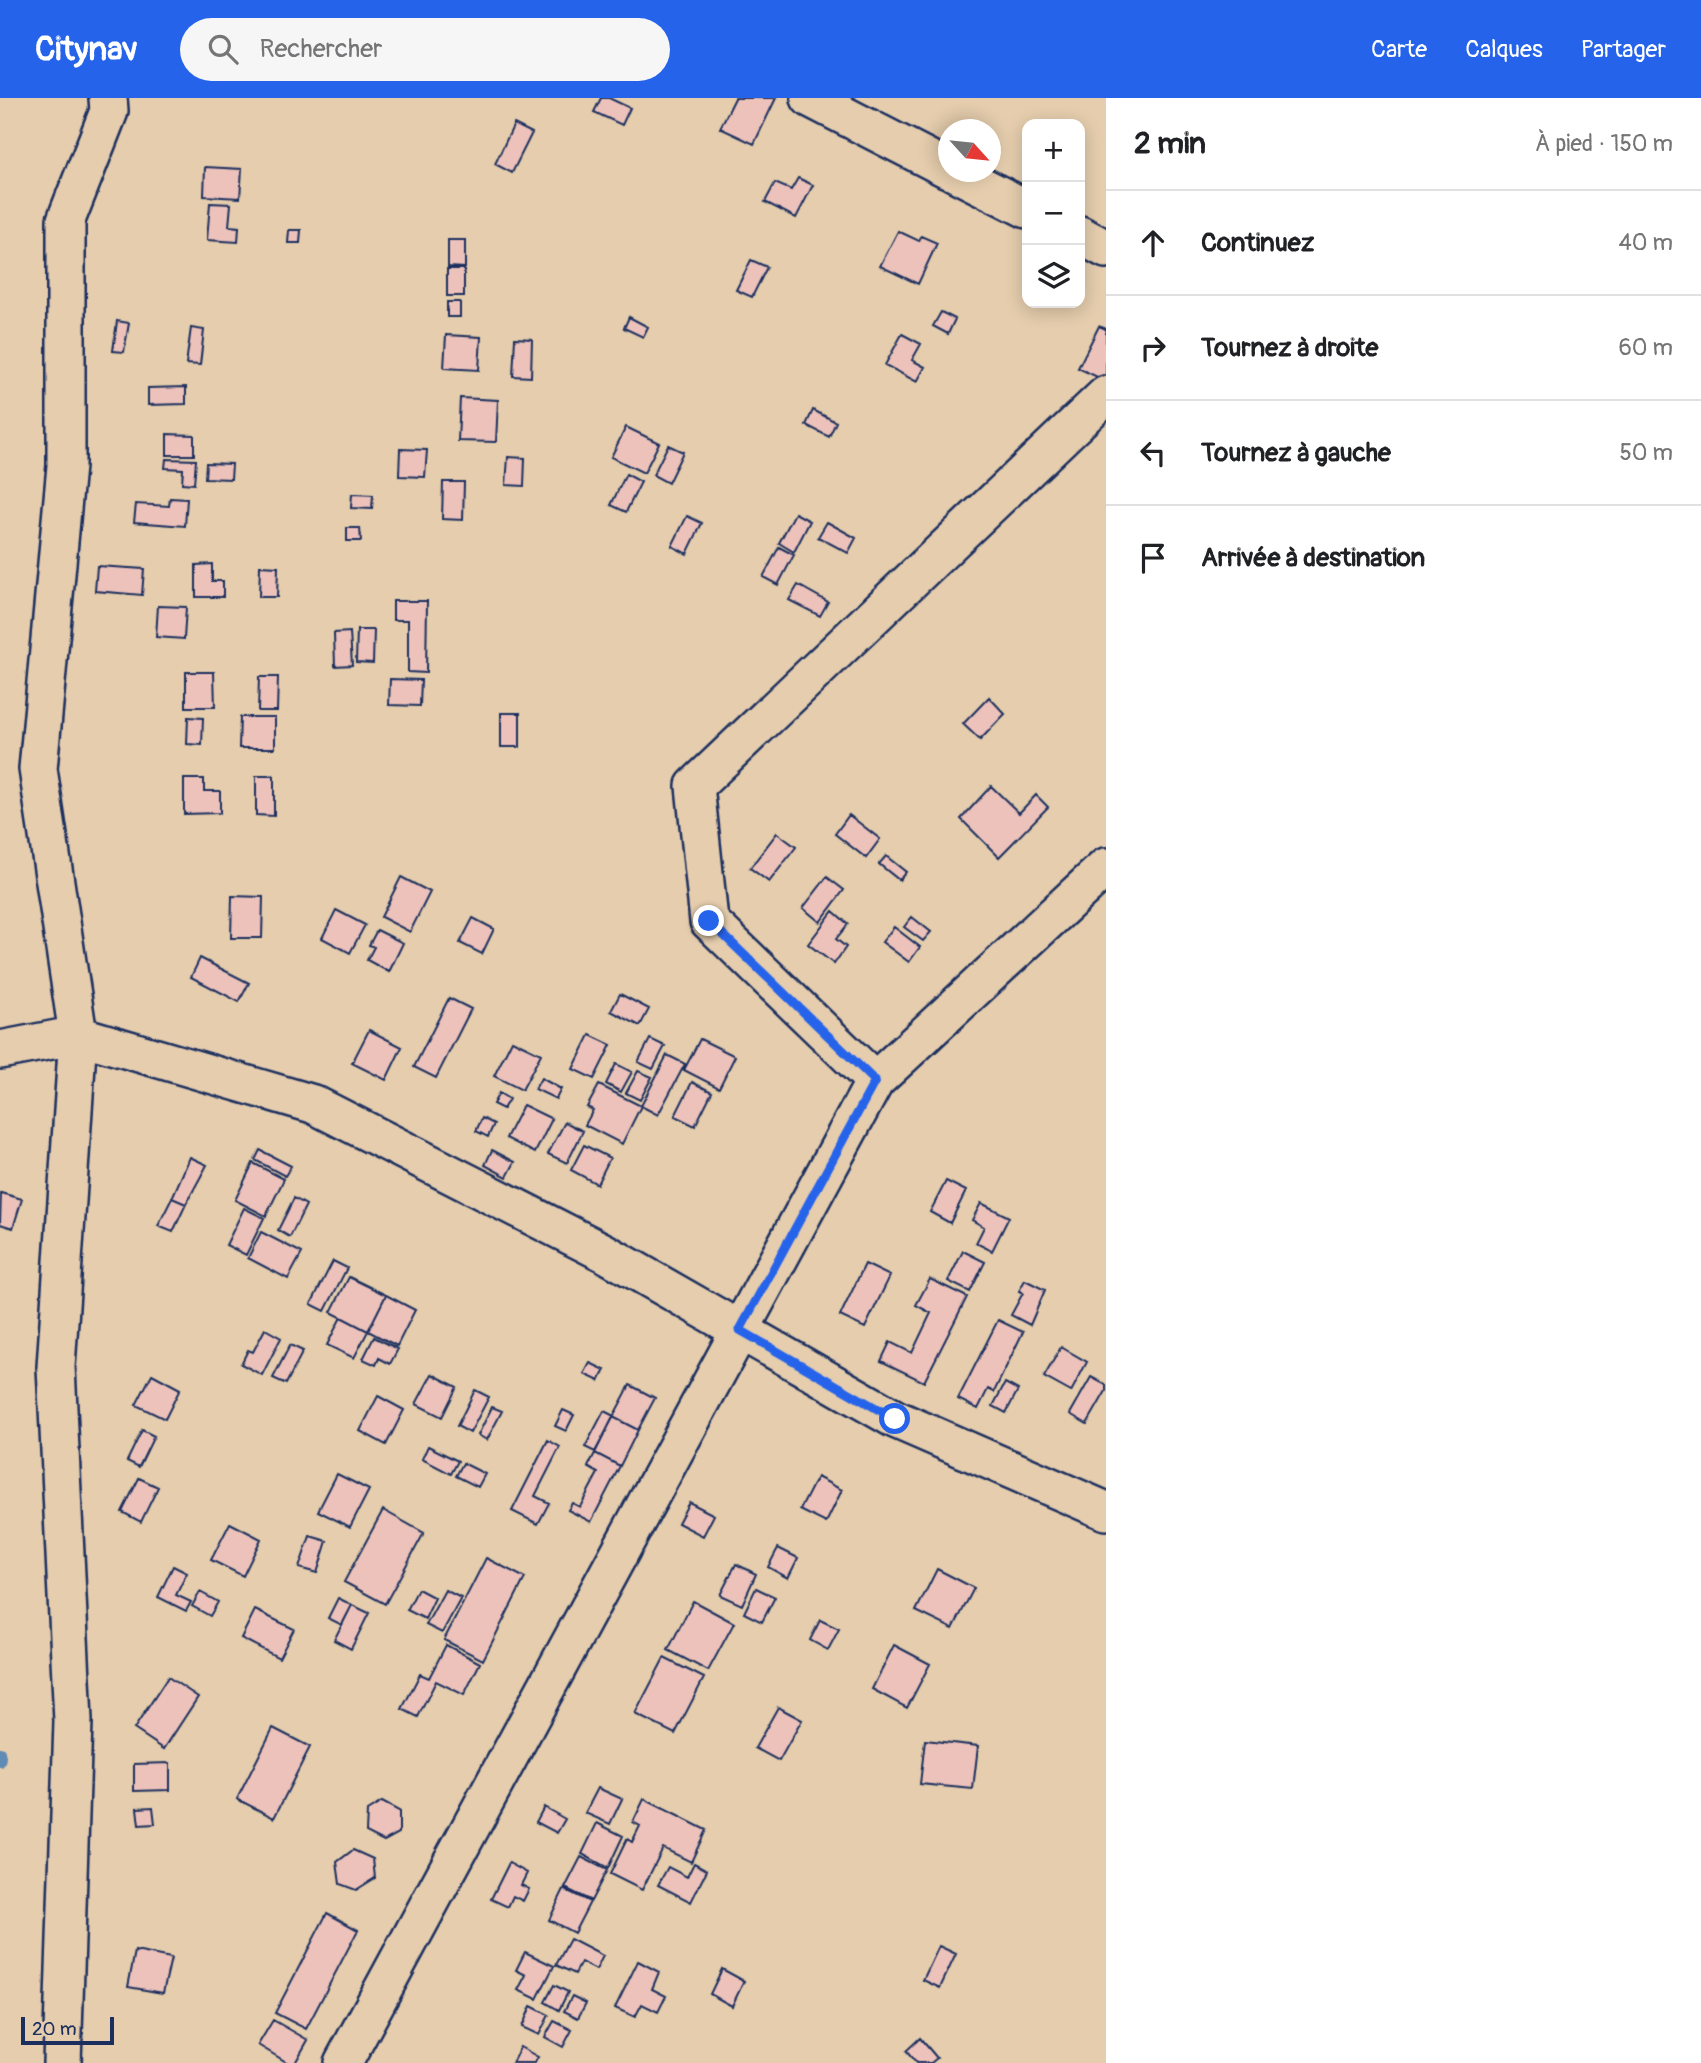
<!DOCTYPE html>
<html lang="fr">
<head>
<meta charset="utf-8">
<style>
  body { margin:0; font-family:Pangolin,sans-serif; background:#f6f6f6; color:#202124 }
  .controls { position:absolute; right:21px; top:21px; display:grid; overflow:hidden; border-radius:14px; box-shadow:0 4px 18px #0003 }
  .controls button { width:63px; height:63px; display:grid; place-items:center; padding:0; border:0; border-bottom:2px solid #e0e0e0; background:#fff; color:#202124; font:35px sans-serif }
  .compass { position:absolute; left:938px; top:21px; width:63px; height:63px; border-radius:50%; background:#fff; box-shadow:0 4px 18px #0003; rotate:117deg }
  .scale { position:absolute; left:21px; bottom:18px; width:93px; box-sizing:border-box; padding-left:7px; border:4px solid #1b2f5e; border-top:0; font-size:19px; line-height:24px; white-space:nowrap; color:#1b2f5e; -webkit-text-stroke:5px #e5cdad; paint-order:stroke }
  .stop { position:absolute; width:21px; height:21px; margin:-16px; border:5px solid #2563eb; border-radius:50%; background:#fff }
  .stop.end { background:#2563eb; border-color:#fff; box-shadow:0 2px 7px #0008 }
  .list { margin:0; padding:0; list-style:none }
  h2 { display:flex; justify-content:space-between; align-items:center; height:91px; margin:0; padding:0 28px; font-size:30px }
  h2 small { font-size:23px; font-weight:400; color:#757577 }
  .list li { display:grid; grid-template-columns:46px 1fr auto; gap:21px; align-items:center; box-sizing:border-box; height:105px; padding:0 28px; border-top:2px solid #e0e0e0 }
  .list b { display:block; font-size:26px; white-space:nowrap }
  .list em { font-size:23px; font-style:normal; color:#757577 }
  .icon { flex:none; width:38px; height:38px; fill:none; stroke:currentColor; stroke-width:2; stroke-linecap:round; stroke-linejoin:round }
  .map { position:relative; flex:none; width:1106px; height:1965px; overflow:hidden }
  header { display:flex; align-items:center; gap:42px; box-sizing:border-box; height:98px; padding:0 35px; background:#2563eb; color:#fff }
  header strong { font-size:33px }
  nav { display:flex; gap:38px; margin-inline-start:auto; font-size:24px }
  .search { width:490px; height:63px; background:#f6f6f6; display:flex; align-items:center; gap:18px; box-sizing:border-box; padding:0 24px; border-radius:38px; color:#757577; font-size:26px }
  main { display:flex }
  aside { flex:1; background:#fff }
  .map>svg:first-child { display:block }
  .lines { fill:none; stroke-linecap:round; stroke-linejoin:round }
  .stream { stroke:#5f8bb4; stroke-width:10 }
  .building { fill:#edc2ba; stroke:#1b2f5e; stroke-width:2 }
  .minor-casing { stroke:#1b2f5e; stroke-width:42 }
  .minor { stroke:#e5cdad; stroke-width:37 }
  .route { stroke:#2563eb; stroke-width:9 }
</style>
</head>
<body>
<header>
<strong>Citynav</strong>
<div class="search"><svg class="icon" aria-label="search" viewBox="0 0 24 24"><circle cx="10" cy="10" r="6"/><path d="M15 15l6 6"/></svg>Rechercher</div>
<nav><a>Carte</a><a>Calques</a><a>Partager</a></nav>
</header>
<main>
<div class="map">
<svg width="1106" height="1965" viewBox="0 0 1106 1965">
  <rect width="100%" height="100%" fill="#e5cdad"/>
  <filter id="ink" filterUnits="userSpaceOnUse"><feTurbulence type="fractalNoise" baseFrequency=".0143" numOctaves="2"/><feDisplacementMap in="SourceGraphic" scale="14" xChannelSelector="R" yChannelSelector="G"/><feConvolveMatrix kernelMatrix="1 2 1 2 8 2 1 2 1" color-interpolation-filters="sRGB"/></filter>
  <g filter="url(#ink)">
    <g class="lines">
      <path class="stream" d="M0,1654L1,1659L0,1664"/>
    </g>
    <path class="building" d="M601,0H609L630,10L622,27L594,14Z
      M735,0H776L754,46L720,30Z
      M514,26L532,35L512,75L495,66Z
      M205,69L242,71L240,100L204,98Z
      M798,80L813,87L796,120L765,104L775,85L791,92Z
      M210,105L231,106L229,128L239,129L238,144L207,142Z
      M289,132H301L300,145H288Z
      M898,133L919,143L921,138L937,145L918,186L880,168Z
      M448,142H465V170L448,169Z
      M751,162L767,169L752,199L736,192Z
      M447,171H464V198H447Z
      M447,204H460V219H447Z
      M941,214L955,221L948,236L933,228Z
      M629,219L648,229L643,239L624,230Z
      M117,223L129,225L124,254L113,253Z
      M1099,228L1106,231V283L1078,270Z
      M191,230L204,232L200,267L186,266Z
      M902,236L921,246L912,262L925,269L917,284L885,267Z
      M446,237L481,239L479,272L444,270Z
      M515,240L532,241L531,279L513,278Z
      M186,289V306L148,307V290Z
      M460,300L498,302L496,344L458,343Z
      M813,312L836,324L829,339L806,327Z
      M626,329L659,345L644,375L611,359Z
      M167,336L194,337V357H167Z
      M668,347L683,354L668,385L653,377Z
      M400,351L427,352L425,379L399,378Z
      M508,359L525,360L524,388L506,387Z
      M166,361L196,362L194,386L182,385L183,371L165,370Z
      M206,365L232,366L231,381L205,380Z
      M626,376L641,384L626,414L611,407Z
      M443,384H464L463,422L442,421Z
      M352,396L373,397L372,411L351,410Z
      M170,400L187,401L185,428L134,424L136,406L169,408Z
      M795,415L810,423L794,454L779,445Z
      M687,418L702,425L687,456L672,448Z
      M827,424L856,440L848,455L818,439Z
      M347,430H360L361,443H347Z
      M779,449L794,457L778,487L763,479Z
      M212,466V483H223V499H196V467Z
      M97,468L144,471L142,497L95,493Z
      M260,468L278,469L277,499H259Z
      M798,487L828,504L820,518L789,502Z
      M393,503H427L426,575L408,574V522H393Z
      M158,508L186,509L184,541L156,539Z
      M357,532H374L373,565L356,564Z
      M350,534L352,567L335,568L334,535Z
      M186,574H214L215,609H186Z
      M259,579H278L277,613H258Z
      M390,581L421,582L420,608L389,607Z
      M989,599L1005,616L980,642L963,626Z
      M501,615H520V649H501Z
      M188,619L203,620L202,647L187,646Z
      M240,619H275V650H239Z
      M256,678H274V718L256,717Z
      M184,681H204V693H220V715L184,716Z
      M991,688L1019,715L1036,697L1048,709L999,759L961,721Z
      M849,717L880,741L866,760L835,736Z
      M777,735L796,749L769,784L750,770Z
      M886,758L906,774L899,782L879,766Z
      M401,779L430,794L410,834L381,819Z
      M827,779L844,792L820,824L803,810Z
      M232,798L263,799L262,840H231Z
      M336,812L365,827L350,855L322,840Z
      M833,813L848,826L836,841L846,849L834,866L808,846Z
      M912,819L931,834L923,843L904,829Z
      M473,820L494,831L482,856L460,845Z
      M894,829L920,849L909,864L882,844Z
      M377,832L403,845L389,874L367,862L374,849L369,847Z
      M200,860L249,885L239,904L191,879Z
      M620,896L649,911L640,928L611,913Z
      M449,900L471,911L436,980L414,969Z
      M369,932L402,949L386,982L352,965Z
      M590,937L611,947L594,981L573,971Z
      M650,941L665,948L653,971L638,964Z
      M700,941L735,958L719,990L684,972Z
      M512,942L541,956L522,992L494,978Z
      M667,957L685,966L658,1017L641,1008Z
      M616,966L632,974L621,994L606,986Z
      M638,973L652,979L640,1002L626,995Z
      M541,980L561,991L556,1001L535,991Z
      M692,984L712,994L695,1028L675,1018Z
      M599,987L641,1008L622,1046L585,1027L593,1012L587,1009Z
      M499,995L509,1001L503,1011L493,1006Z
      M523,1007L552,1021L535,1055L506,1040Z
      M482,1020L494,1026L488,1039L476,1033Z
      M565,1024L583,1033L567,1065L548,1056Z
      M584,1047L610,1060L597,1086L571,1072Z
      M260,1052L291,1068L285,1078L255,1062Z
      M492,1052L515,1064L507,1079L485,1067Z
      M190,1059L207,1067L186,1106L172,1100Z
      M253,1065L284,1081L266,1118L235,1102Z
      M946,1083L966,1093L950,1125L930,1114Z
      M1,1095L22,1101L13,1130L0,1126Z
      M172,1100L186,1106L173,1134L158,1128Z
      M294,1100L306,1107L290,1139L278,1132Z
      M981,1105L1009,1119L992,1153L976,1145L984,1129L972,1122Z
      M244,1110L264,1120L246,1157L226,1147Z
      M261,1134L302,1155L288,1181L248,1160Z
      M963,1153L985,1164L970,1194L948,1183Z
      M333,1163L347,1170L325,1213L311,1206Z
      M865,1166L890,1178L865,1230L840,1218Z
      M349,1179L386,1197L368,1233L331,1214Z
      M930,1181L967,1199L924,1284L881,1263L890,1244L912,1255L931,1215L916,1207Z
      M1025,1182L1045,1192L1030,1227L1011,1217L1023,1195L1019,1193Z
      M386,1197L415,1212L397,1248L368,1233Z
      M341,1219L368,1233L354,1260L327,1247Z
      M998,1222L1023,1234L994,1294L988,1291L978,1311L958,1301Z
      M265,1231L281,1240L262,1277L241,1266L248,1252L253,1254Z
      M374,1239L398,1251L390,1266L379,1260L376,1267L363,1261Z
      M290,1247L303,1253L286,1286L273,1280Z
      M1061,1249L1087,1264L1071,1294L1044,1279Z
      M590,1265L605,1272L599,1283L584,1276Z
      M152,1276L180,1291L165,1321L136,1307Z
      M432,1276L457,1289L442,1319L416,1306Z
      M1091,1279L1106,1287V1293L1087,1326L1070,1316Z
      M1005,1285L1018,1292L1006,1315L993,1308Z
      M630,1287L655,1300L638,1332L613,1319Z
      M475,1292L489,1299L470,1335L457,1328Z
      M378,1298L404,1312L386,1347L360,1333Z
      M492,1309L502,1313L487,1342L478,1337Z
      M563,1312L574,1317L566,1333L555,1328Z
      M604,1313L614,1318L595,1354L585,1349Z
      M613,1319L638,1332L620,1368L595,1355Z
      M142,1332L154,1338L139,1369L127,1363Z
      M548,1342L560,1349L535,1398L549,1405L538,1426L512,1413Z
      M428,1348L458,1363L451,1376L422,1361Z
      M595,1355L620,1368L591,1424L568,1412L572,1405L580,1409L598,1375L588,1369Z
      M463,1365L485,1376L478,1389L456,1378Z
      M337,1376L369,1392L350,1429L318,1413Z
      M817,1379L842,1392L826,1425L800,1412Z
      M139,1380L158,1389L141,1424L122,1414Z
      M689,1404L714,1417L703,1438L678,1425Z
      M383,1412L424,1435L385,1506L344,1484Z
      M230,1425L261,1441L243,1478L211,1462Z
      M310,1438L327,1443L317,1475L299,1470Z
      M778,1450L798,1460L788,1480L768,1469Z
      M486,1460L525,1480L483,1562L444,1542Z
      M736,1466L756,1476L742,1507L720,1497Z
      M173,1468L187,1475L176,1497L191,1504L186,1513L158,1499Z
      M937,1471L974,1490L953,1531L916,1513Z
      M756,1490L775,1499L762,1524L744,1515Z
      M418,1491L435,1500L425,1521L407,1512Z
      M445,1492L461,1500L442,1535L426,1527Z
      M200,1494L218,1504L210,1518L192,1508Z
      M338,1500L352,1507L342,1527L328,1520Z
      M693,1503L734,1525L708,1573L668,1552Z
      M352,1507L369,1515L351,1551L334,1542Z
      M255,1512L294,1531L279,1560L241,1540Z
      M820,1522L839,1531L828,1552L810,1542Z
      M446,1547L480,1565L464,1597L436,1583L418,1619L402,1611L420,1576L429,1580Z
      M894,1547L930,1566L907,1610L872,1591Z
      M664,1560L704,1580L675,1636L635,1616Z
      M168,1579L198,1599L164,1651L134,1631Z
      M778,1609L802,1622L779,1663L755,1650Z
      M273,1630L310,1649L274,1720L237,1701Z
      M925,1642L978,1648L973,1691L920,1686Z
      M170,1665V1692L134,1693V1666Z
      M598,1690L622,1701L610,1726L585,1715Z
      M644,1701L706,1732L691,1764L663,1750L642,1792L610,1776L627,1741L632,1744L640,1728L633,1724Z
      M382,1704L399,1713V1735L384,1743L366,1734L367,1713Z
      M153,1709L155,1726L139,1727L137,1710Z
      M544,1709L565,1721L557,1735L536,1724Z
      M597,1725L623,1738L608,1770L582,1756Z
      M353,1752L373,1761L375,1780L356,1792L340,1786L337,1764Z
      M581,1759L607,1772L591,1803L565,1790Z
      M509,1765L527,1775L521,1787L529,1791L523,1803L513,1798L508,1809L491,1801Z
      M694,1765L707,1772L691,1804L658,1787L668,1769L687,1779Z
      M564,1791L590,1804L574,1835L549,1822Z
      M327,1815L358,1832L306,1931L275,1915Z
      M570,1841L603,1858L596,1872L581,1864L575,1876L556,1867Z
      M939,1848L956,1856L940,1890L923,1882Z
      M135,1853L171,1860L163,1895L128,1889Z
      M525,1854L554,1868L537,1901L518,1892L526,1877L516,1872Z
      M638,1863L659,1874L652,1891L666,1898L658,1914L642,1906L635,1919L615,1910Z
      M722,1871L744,1883L732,1908L710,1896Z
      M554,1887L568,1894L559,1912L545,1904Z
      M572,1898L586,1905L578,1920L564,1913Z
      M531,1908L549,1917L539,1937L522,1929Z
      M273,1922L308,1942L295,1965H288L258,1947Z
      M554,1923L572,1932L563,1949L545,1939Z
      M920,1940L937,1960L931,1965H916L906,1953Z
      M520,1949L538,1959L534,1965H512Z"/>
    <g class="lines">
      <defs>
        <path id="minor" d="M810,0L948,71
          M954,74L1027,111
          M1080,137L1106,151
          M0,952L78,937L313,1006L605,1155L895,1321L1106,1413
          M875,983L709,823L695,688L1106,297
          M62,1965L73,1623L56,1269L78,937L38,671L66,368V122L109,13L108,0
          M343,1965L875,983L1106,769"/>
      </defs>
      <use href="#minor" class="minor-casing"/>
      <use href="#minor" class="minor"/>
    </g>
  </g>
  <g class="lines" filter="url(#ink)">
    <path class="route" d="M709,823L875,983L740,1232L895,1321"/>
  </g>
</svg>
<div class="controls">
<button>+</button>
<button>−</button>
<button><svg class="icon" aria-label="layers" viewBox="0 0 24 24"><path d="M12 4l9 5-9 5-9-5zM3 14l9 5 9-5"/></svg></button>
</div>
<svg class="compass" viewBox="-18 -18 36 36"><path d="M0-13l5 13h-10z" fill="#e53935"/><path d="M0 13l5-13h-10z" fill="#757577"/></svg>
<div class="scale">20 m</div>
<div class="stop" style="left:895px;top:1321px"></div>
<div class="stop end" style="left:709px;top:823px"></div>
</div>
<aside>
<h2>2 min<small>À pied · 150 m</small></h2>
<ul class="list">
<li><svg class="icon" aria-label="ahead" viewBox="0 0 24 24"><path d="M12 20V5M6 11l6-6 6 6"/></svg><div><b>Continuez</b></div><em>40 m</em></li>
<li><svg class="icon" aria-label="right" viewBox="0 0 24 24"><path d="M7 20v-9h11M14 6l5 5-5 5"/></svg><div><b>Tournez à droite</b></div><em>60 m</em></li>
<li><svg class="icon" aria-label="left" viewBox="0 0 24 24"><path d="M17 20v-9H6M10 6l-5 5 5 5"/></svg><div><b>Tournez à gauche</b></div><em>50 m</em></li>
<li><svg class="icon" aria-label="arrive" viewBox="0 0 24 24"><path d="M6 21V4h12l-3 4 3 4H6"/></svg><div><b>Arrivée à destination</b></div></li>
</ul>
</aside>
</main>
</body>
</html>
